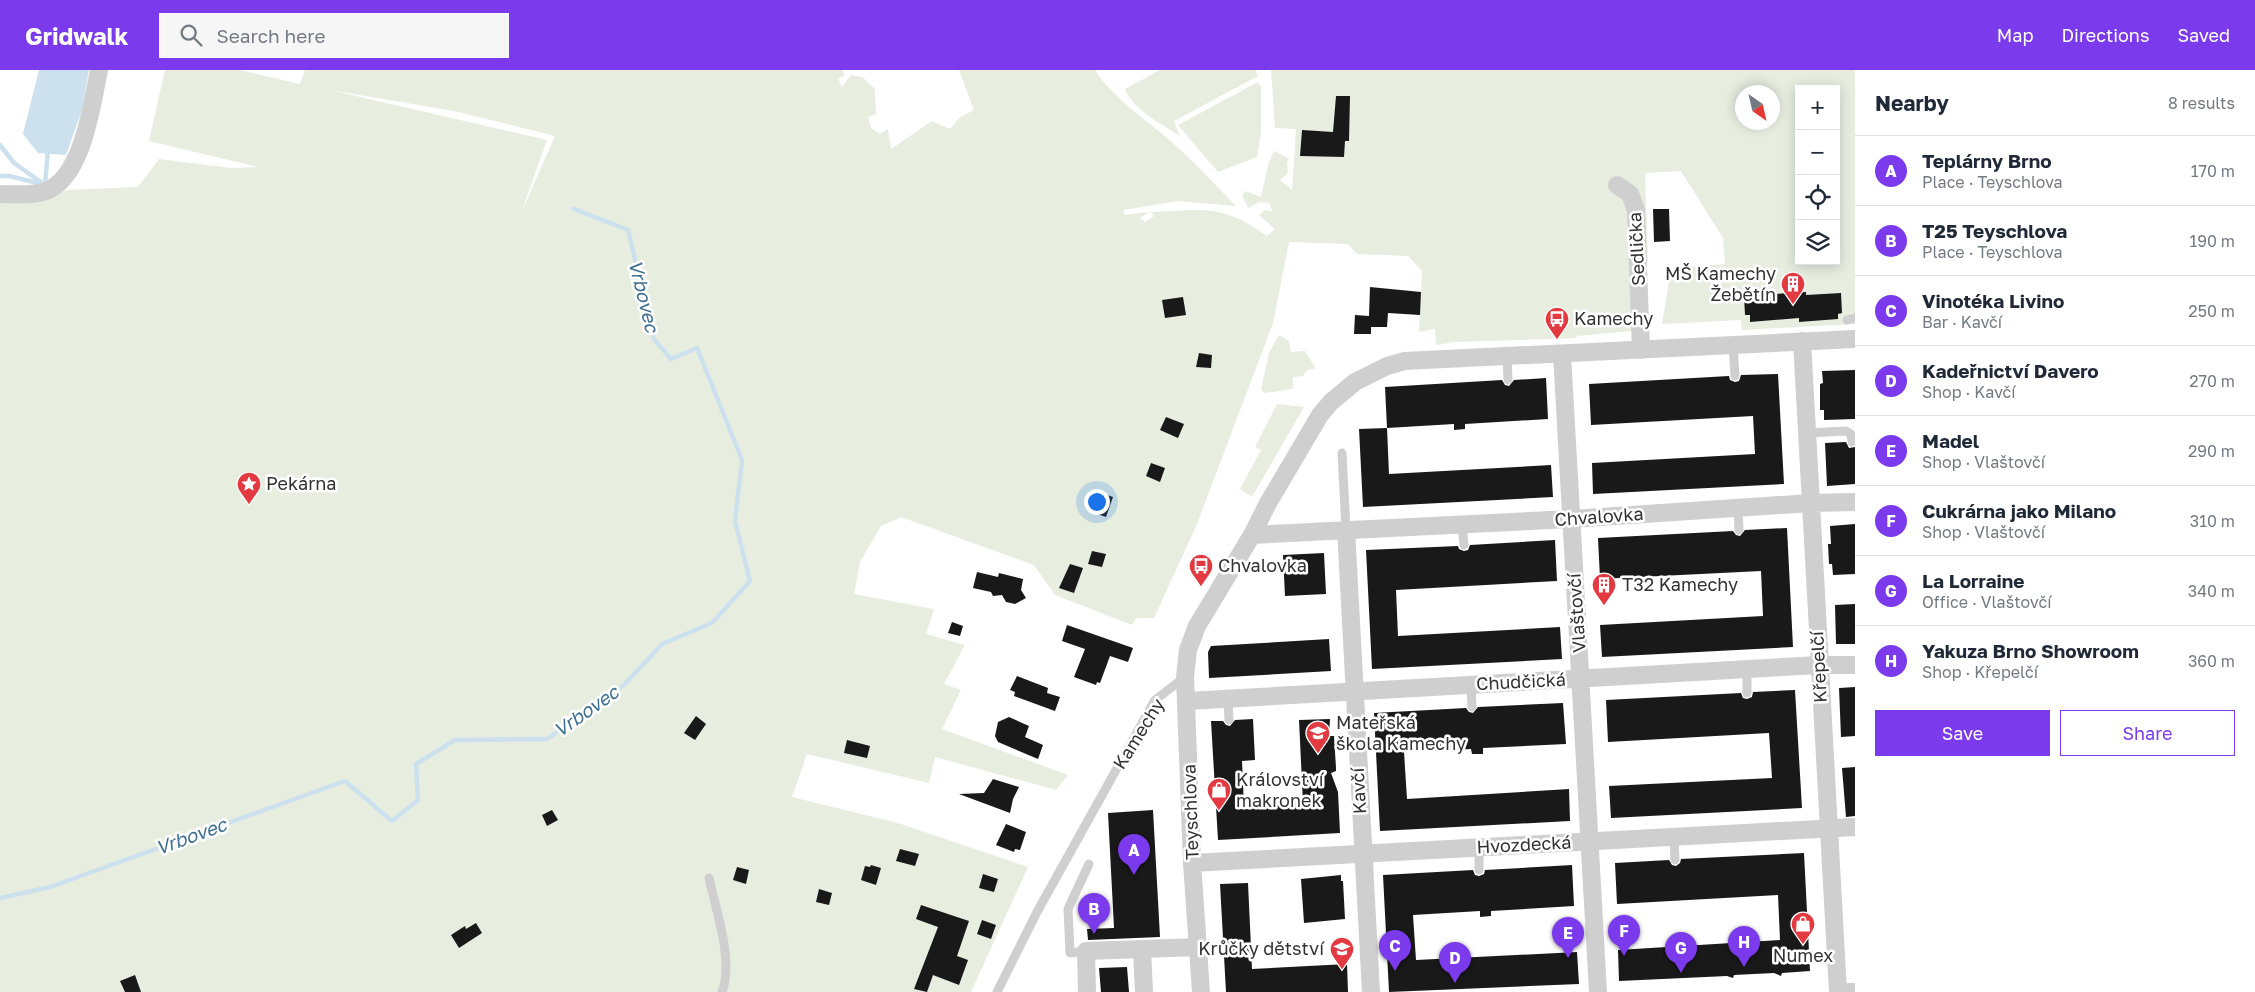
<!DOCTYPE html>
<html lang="en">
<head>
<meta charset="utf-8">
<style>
  body { margin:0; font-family:"Golos Text",sans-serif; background:#f6f6f7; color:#1f2937 }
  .controls { position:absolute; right:15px; top:15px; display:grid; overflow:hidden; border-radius:0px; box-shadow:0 2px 12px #0003 }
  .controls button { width:45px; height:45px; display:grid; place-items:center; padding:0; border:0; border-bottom:1px solid #e0e1e3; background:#fff; color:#1f2937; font:25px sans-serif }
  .compass { position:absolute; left:1735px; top:15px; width:45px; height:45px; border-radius:50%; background:#fff; box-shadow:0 2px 12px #0003; rotate:146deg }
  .you { position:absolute; left:1096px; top:431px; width:18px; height:18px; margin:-12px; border:4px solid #fff; border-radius:50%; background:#1a73e8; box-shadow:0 0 0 8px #1a73e833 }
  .badge { display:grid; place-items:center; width:32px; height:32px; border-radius:50%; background:#7c3aed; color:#fff; font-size:16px; font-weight:700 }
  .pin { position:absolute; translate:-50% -41px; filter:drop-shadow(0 1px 2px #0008) }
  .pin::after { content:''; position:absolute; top:26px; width:18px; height:15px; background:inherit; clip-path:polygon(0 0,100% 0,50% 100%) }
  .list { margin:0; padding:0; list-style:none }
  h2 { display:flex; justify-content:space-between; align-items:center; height:65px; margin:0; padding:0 20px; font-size:21px }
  h2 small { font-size:16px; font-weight:400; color:#747a83 }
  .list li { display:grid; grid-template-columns:32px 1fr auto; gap:15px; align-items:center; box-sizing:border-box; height:70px; padding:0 20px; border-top:1px solid #e0e1e3 }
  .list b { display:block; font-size:19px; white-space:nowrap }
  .list p { margin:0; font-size:16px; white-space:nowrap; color:#747a83 }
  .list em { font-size:16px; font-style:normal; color:#747a83 }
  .actions { display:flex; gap:10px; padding:15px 20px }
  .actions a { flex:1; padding:11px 0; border:1px solid #7c3aed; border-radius:0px; text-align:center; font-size:18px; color:#7c3aed }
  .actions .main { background:#7c3aed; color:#fff }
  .icon { flex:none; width:28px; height:28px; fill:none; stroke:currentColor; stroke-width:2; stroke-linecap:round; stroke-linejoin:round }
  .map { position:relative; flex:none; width:1855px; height:922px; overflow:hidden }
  header { display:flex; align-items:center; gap:30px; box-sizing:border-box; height:70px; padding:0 25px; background:#7c3aed; color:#fff }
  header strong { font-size:24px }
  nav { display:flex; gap:28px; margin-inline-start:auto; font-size:18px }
  .search { width:350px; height:45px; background:#f6f6f7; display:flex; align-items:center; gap:12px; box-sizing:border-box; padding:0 18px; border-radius:0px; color:#747a83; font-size:19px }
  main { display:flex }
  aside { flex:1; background:#fff }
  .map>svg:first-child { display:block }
  .green { fill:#e7eee0; fill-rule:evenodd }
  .water { fill:#cde0ed }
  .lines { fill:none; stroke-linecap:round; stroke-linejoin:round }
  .stream { stroke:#cde0ed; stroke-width:4.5 }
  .building { fill:#191919 }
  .service { stroke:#cfcfcf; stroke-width:9 }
  .minor { stroke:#cfcfcf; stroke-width:18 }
  .labels { text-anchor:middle; stroke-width:5; stroke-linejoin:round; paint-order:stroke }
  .street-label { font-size:18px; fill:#323232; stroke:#fff }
  .poi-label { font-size:18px; fill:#323232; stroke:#fff; text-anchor:start }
  .water-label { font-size:19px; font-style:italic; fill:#407194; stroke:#fff }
</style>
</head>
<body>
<header>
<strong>Gridwalk</strong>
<div class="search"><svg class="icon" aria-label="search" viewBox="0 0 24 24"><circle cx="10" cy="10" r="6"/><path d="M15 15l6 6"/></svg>Search here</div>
<nav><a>Map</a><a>Directions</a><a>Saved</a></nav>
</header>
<main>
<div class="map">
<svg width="1855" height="922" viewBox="0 0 1855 922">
  <rect width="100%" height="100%" fill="#fff"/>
  <path class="green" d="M165,0H240L300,14L305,0H843L844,6L838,8L842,17L851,5L862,7L875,19L876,44L868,47L871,58L880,64L888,59L891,79L932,51L950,59L959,48L974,40L959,0H1095C1115,31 1149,51 1176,76C1197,94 1216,116 1236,136L1178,131L1123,140L1125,145L1149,142L1140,148L1145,152L1154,146L1150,142C1202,140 1222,133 1267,166L1275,159L1259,145L1265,140L1272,141L1269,133L1259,132L1248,138L1242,125L1245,121L1261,127L1268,95L1274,81L1289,89L1287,93L1288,103L1280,110L1292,120L1296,59L1275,58L1271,0H1855V254L1742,260L1741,250L1662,254L1671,199L1725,194L1723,168L1681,101L1645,103L1648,191L1633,193L1632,261L1577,266L1576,268L1455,272L1436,275L1435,259L1419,262L1422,201L1408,186L1357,184L1348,174L1289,172L1273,253L1197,454L1154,548H1136L1132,555L1055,525L1034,495L901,447L881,456L860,492L854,524L934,539L926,564L965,575L944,614L961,620L942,659L1068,705L1056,720L935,687L929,713L807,684L792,727L898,753L1028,797L971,922H0V130L31,133L67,120L138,117L159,89L231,98L258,97L149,71ZM1799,19H1836V191H1799ZM330,20L454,41L555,66L521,143L547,70ZM1742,22H1772V52H1742Z
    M1160,0H1255L1258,6L1174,51L1180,66C1162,54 1133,40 1125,19Z
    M1258,12L1261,17V63L1257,87L1218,102L1178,55Z
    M1279,265L1289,271L1291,282L1305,281L1315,297L1314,299L1307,300L1303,306L1293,307V319L1264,323L1261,319L1269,283Z
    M1277,334L1304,337L1252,427L1240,419L1261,380L1255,377Z"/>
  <path class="water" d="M39,0H89L82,40L66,85L38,83L23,64Z"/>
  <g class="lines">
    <path class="stream" d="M0,75L14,93L45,115
      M0,106H9L42,114
      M45,115L48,79
      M0,828L50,817L345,711L392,751L418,730L416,694L455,670L547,669L624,615L662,574L712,553L750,511L735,451L742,390L697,278L671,289L654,269L628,160L574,139"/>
  </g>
  <path class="building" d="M1336,26H1350L1349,71H1345L1344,87L1300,86L1302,60L1333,62Z
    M1653,139H1669L1670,171L1654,172Z
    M1370,217L1421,222L1420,245L1388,243L1387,257H1371V264H1354L1355,245L1369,246Z
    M1806,222V225L1841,223L1842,243L1838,244V249L1799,252V248L1750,252V245H1745L1744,226Z
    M1183,227L1186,245L1165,248L1162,230Z
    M1199,283L1212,285L1211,298L1196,297Z
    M1855,300V349L1824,350V340H1820V314L1823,313L1822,301Z
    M1778,304L1784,414L1593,424L1592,393L1755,384L1753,346L1591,355L1589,314L1729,306L1730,310L1735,312L1739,311L1741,305Z
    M1546,308L1548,349L1465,354V359L1454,360V354L1387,358L1385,317L1502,310L1505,315L1509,316L1514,310Z
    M1166,347L1184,354L1178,368L1160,360Z
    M1387,358L1389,404L1551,395L1553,427L1363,437L1359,359Z
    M1846,372L1849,378L1855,377V414L1827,416L1825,373Z
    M1151,393L1165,398L1160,412L1146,406Z
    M1098,422L1113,427L1106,447L1091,442Z
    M1855,454V504L1833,505L1832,494H1829L1828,474H1831L1830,456Z
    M1787,458L1793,577L1602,587L1600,555L1763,546L1761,501L1600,509L1598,468L1733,461L1736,465L1740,466L1745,460Z
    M1555,470L1557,511L1396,520L1398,566L1560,557L1562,589L1372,599L1366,480L1458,476L1459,479L1464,481L1468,480L1470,475Z
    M1092,481L1106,484L1102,497L1088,494Z
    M1324,483L1326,524L1285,526L1283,485Z
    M1070,494L1083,498L1074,523L1059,518Z
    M977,502L998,507L999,503L1023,509L1021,520L1026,528L1015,534L1006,532L1002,525L993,526L991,522L973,518Z
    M1855,534V574H1836L1835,535Z
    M952,552L963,556L960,566L948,563Z
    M1067,555L1133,578L1128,592L1110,586L1100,613L1097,612L1096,615L1074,607L1085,579L1062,571Z
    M1329,569L1331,601L1209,608L1208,582L1211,576Z
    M1017,606L1048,618L1047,623L1060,627L1055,641L1014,626L1015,622L1010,620Z
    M1855,617V666L1841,667L1839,618Z
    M1795,620L1802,738L1611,748L1609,716L1772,708L1769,663L1608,672L1606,630L1741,623L1743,628L1747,629L1752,627L1753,622Z
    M1563,633L1566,674L1483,678V684H1472L1471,679L1404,682L1407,729L1569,719L1570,751L1380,761L1374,643L1466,638L1469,642L1473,643L1478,637Z
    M696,646L706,654L695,670L684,663Z
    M1009,647L1029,656L1025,667L1043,675L1038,689L998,672L995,666L998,652Z
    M1253,649L1255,690L1242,691L1244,736L1303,733L1299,650L1330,649L1329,666H1334L1336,698V701L1331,703L1338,722L1340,763L1218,770L1211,651H1223L1226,655L1230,656L1235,650Z
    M847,670L870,676L867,688L844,683Z
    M1855,697V746L1846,747L1842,698Z
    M993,709L1019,717L1013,729L1010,743L959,724L984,723Z
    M552,740L558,750L547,756L542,745Z
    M1153,740L1160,867L1088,870L1087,859L1114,858L1108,743Z
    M1006,754L1026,762L1020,780L1015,779L1014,782L996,775Z
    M900,779L919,784L915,796L896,791Z
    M1804,783L1810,901L1782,903L1781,906L1774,903L1734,905L1733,908L1727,906L1619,911L1618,880L1780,870L1778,825L1617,834L1615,793L1669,790L1672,795L1676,796L1680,793L1681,789Z
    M871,795L881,798L876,815L861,810L865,796L870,797Z
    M1572,795L1574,836L1491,841V846L1480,847V841L1413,845L1416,890L1577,882L1579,914L1389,922L1383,805L1473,800L1475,805L1479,806L1484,804L1485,800Z
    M737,797L749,800L746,814L733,810Z
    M983,804L998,809L994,822L979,818Z
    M1341,805V811H1343L1345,849L1304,853L1301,809Z
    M1248,813L1252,899L1347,894L1348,922H1226L1220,814Z
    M819,819L832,823L829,835L816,832Z
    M921,835L969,851L957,886L968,890L959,915L933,905L927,922L914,919L938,857L916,849Z
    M982,850L996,855L991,869L977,864Z
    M476,853L482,863L459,878L451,865L465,856L466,859Z
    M1127,897L1129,922H1101L1099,898Z
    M135,905L141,922H125L120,911Z"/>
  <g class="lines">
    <path class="service" d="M1847,250L1855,248
      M1733,275L1735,306
      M1507,286L1508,310
      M1807,363L1846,361L1851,364L1852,372
      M1342,383L1346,459
      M1738,438L1739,460
      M1462,454L1464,475
      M1747,599V623
      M1471,614L1472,637
      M1228,628L1229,650
      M1674,767L1675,790
      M1479,777V800
      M709,808C716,841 734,891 722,922
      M1086,881L1070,883L1068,839L1089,794
      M997,922L1037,842L1155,630L1185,607"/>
    <path class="minor" d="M1617,115L1630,124L1636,140L1641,280
      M0,124C16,124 31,126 46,121C83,107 92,34 99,0
      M1802,271L1838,922
      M1562,284L1598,922
      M1346,459L1371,922
      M1252,465L1571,449L1811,433L1855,432
      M1187,631L1819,595H1855
      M1192,793L1855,757
      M1142,879L1144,922
      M1087,922L1086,881L1199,877
      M1201,922L1192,793L1185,607L1188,580L1197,556L1252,465L1267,435L1320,345L1331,332L1355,312L1387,296L1405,291L1855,269
      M1849,922H1855"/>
  </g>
  <defs>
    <symbol id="building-pin" viewBox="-11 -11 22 30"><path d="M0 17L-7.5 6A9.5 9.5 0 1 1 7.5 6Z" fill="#e33941" stroke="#fff"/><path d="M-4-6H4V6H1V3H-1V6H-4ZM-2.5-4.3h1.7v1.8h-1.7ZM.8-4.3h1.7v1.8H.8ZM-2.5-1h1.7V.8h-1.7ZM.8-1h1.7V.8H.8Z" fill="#fff"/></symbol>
    <symbol id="bus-pin" viewBox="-11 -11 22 30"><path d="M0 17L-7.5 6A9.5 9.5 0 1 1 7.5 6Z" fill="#e33941" stroke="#fff"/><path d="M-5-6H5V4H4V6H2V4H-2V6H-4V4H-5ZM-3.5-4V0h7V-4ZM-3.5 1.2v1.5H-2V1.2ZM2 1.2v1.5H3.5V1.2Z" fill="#fff"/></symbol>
    <symbol id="sight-pin" viewBox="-11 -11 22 30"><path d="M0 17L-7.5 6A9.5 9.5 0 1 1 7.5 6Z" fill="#e33941" stroke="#fff"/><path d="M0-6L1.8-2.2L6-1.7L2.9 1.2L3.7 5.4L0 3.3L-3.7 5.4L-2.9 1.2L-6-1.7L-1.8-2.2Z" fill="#fff"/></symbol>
    <symbol id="school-pin" viewBox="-11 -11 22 30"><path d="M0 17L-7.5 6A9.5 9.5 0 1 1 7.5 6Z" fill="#e33941" stroke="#fff"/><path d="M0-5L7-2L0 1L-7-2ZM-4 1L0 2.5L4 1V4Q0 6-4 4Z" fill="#fff"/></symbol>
    <symbol id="shop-pin" viewBox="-11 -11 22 30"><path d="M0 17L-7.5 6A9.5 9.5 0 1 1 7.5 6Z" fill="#e33941" stroke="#fff"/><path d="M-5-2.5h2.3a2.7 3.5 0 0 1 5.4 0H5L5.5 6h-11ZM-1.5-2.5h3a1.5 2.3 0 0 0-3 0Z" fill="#fff"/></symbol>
  </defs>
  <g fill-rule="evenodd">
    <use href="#building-pin" x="1779" y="200" width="28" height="38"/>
    <use href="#bus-pin" x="1543" y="235" width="28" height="38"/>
    <use href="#sight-pin" x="235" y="400" width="28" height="38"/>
    <use href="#bus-pin" x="1187" y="482" width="28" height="38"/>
    <use href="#building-pin" x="1590" y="501" width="28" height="38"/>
    <use href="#school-pin" x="1304" y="649" width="28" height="38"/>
    <use href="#shop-pin" x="1205" y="706" width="28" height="38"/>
    <use href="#shop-pin" x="1789" y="840" width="28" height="38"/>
    <use href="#school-pin" x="1328" y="865" width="28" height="38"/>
  </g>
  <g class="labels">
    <g class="street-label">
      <text transform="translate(1637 179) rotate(-93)" y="6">Sedlička</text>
      <text transform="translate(1599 447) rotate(-4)" y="6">Chvalovka</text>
      <text transform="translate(1577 543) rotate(-94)" y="6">Vlaštovčí</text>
      <text transform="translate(1819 597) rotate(-93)" y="6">Křepelčí</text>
      <text transform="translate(1521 612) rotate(-3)" y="6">Chudčická</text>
      <text transform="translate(1139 664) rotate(-58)" y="6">Kamechy</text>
      <text transform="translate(1359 721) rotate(-93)" y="6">Kavčí</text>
      <text transform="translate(1191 742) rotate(-92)" y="6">Teyschlova</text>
      <text transform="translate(1524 775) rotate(-3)" y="6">Hvozdecká</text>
    </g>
    <g class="poi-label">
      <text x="1776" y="210" text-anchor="end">MŠ Kamechy<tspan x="1776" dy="21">Žebětín</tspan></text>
      <text x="1574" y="255">Kamechy</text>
      <text x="266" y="420">Pekárna</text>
      <text x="1218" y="502">Chvalovka</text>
      <text x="1622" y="521">T32 Kamechy</text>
      <text x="1336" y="659">Mateřská<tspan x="1336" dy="21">škola Kamechy</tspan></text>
      <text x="1236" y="716">Království<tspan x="1236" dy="21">makronek</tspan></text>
      <text x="1324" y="885" text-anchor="end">Krůčky dětství</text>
      <text x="1803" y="892" text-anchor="middle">Numex</text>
    </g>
    <g class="water-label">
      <text transform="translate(644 226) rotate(76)" y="7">Vrbovec</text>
      <text transform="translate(586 641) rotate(-35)" y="7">Vrbovec</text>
      <text transform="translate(191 766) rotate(-20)" y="7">Vrbovec</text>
    </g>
  </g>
</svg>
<div class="controls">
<button>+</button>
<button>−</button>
<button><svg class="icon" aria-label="locate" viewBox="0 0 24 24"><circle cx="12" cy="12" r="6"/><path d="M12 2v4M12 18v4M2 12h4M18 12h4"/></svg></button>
<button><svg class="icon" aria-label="layers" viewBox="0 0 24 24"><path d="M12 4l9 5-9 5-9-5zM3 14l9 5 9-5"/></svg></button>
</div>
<svg class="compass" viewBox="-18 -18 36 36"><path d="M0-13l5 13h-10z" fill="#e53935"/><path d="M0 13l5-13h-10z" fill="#747a83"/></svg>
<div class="you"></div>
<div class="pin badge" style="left:1134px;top:805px">A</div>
<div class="pin badge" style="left:1094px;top:864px">B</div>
<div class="pin badge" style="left:1395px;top:901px">C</div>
<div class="pin badge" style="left:1455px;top:913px">D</div>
<div class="pin badge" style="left:1568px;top:888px">E</div>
<div class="pin badge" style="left:1624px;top:886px">F</div>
<div class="pin badge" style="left:1681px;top:903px">G</div>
<div class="pin badge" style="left:1744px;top:897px">H</div>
</div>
<aside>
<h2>Nearby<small>8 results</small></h2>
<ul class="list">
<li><span class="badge">A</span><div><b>Teplárny Brno</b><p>Place · Teyschlova</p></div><em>170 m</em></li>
<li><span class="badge">B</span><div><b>T25 Teyschlova</b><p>Place · Teyschlova</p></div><em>190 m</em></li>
<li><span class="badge">C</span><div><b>Vinotéka Livino</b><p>Bar · Kavčí</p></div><em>250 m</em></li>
<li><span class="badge">D</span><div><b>Kadeřnictví Davero</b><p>Shop · Kavčí</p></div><em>270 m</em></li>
<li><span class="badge">E</span><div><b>Madel</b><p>Shop · Vlaštovčí</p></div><em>290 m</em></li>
<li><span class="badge">F</span><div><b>Cukrárna jako Milano</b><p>Shop · Vlaštovčí</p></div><em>310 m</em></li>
<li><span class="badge">G</span><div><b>La Lorraine</b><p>Office · Vlaštovčí</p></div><em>340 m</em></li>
<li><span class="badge">H</span><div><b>Yakuza Brno Showroom</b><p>Shop · Křepelčí</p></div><em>360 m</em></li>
</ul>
<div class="actions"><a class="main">Save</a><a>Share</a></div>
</aside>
</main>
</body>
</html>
